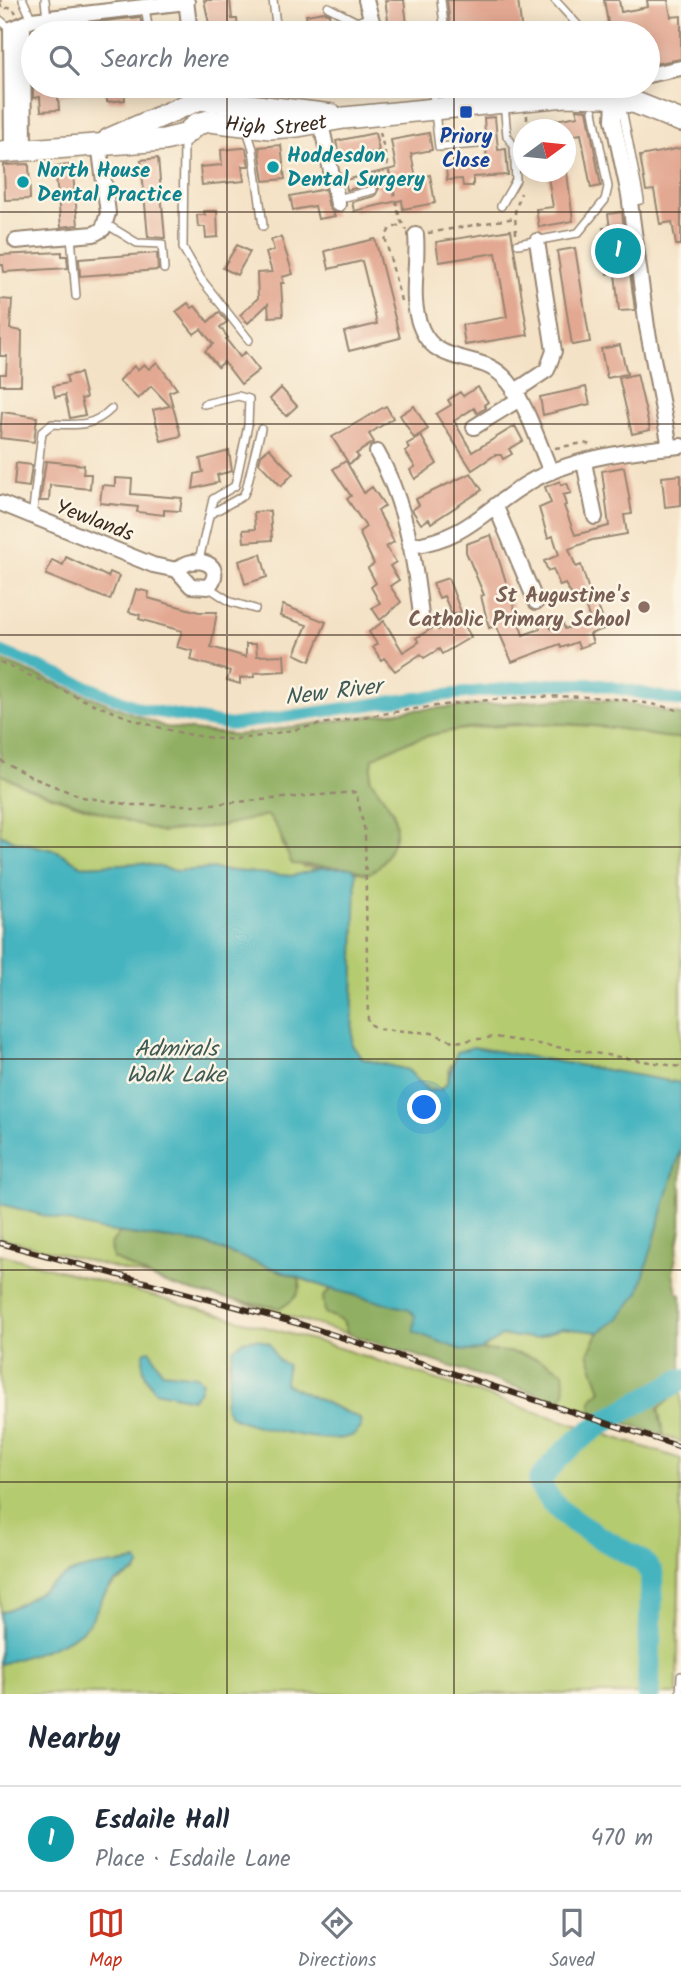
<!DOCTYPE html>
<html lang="en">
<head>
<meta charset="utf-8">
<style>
  body { margin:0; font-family:Kalam,sans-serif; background:#f6f6f7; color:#1f2937 }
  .compass { position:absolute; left:513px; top:119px; width:63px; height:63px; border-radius:50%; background:#fff; box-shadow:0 4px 18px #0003; rotate:75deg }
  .you { position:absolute; left:425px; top:1108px; width:24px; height:24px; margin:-18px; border:5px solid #fff; border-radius:50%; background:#1a73e8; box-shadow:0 0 0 10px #1a73e833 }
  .badge { display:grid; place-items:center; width:46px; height:46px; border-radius:50%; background:#c8321e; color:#fff; font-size:23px; font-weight:700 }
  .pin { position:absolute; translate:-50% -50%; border:4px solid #fff; box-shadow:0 2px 7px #0006 }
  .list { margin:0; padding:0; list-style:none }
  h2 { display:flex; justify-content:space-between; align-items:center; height:91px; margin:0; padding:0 28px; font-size:30px }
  h2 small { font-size:23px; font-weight:400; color:#747a83 }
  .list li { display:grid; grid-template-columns:46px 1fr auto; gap:21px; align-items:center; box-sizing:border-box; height:105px; padding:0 28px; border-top:2px solid #e0e1e3 }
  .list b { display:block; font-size:26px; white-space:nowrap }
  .list p { margin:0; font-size:23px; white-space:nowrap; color:#747a83 }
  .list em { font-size:23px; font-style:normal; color:#747a83 }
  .icon { flex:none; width:38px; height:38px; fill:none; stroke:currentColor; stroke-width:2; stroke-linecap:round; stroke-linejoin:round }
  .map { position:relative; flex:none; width:681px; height:1694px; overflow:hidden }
  .search { position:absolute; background:#fff; box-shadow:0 4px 18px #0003; left:21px; right:21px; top:21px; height:77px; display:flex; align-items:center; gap:18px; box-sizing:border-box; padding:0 24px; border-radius:38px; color:#747a83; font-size:26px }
  .sheet { height:196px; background:#fff }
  nav { display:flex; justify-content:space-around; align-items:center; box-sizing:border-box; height:98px; border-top:2px solid #e0e1e3; background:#fff; font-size:19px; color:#747a83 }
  nav a { display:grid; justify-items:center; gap:4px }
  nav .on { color:#c8321e }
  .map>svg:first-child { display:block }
  .green { fill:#b5cb70; stroke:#787a47; stroke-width:2; fill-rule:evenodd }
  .forest { fill:#90af62; stroke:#666c40; stroke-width:2 }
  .water { fill:#45b4bf; stroke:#406f6e; stroke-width:2 }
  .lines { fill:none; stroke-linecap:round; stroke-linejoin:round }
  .canal { stroke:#45b4bf; stroke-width:12 }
  .river { stroke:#45b4bf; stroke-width:23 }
  .building { fill:#e3a892 }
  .service-casing { stroke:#988672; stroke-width:10 }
  .minor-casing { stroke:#988672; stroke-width:18 }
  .primary-casing { stroke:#988672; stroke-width:24 }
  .path { stroke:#988672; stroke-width:2.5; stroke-dasharray:5 5; stroke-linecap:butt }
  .service { stroke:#fff; stroke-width:7 }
  .minor { stroke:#fff; stroke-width:14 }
  .primary { stroke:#fff; stroke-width:21 }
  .rail-casing { stroke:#3b2a1e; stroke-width:6 }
  .rail { stroke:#fcf5e5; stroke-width:3.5; stroke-dasharray:10; stroke-linecap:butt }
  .grid { fill:none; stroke:#3b2a1e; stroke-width:2; stroke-opacity:0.55 }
  .transit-dot { fill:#1a4fb4; stroke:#fcf5e5; stroke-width:2.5 }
  .culture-dot { fill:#0f9aa8; stroke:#fcf5e5; stroke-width:2.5 }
  .education-dot { fill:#8d6e63; stroke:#fcf5e5; stroke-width:2.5 }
  .labels { text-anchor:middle; stroke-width:5; stroke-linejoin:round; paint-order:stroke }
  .street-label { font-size:21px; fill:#3b2a1e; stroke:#fcf5e5 }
  .transit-label { font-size:21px; font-weight:bold; fill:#164399; stroke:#fcf5e5 }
  .culture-label { font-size:21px; font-weight:bold; fill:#0d838f; stroke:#fcf5e5; text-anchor:start }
  .education-label { font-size:21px; font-weight:bold; fill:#785e54; stroke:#fcf5e5; text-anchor:end }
  .water-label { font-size:23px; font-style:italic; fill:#3e5a56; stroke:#fcf5e5 }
</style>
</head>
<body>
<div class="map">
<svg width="681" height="1694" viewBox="0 0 681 1694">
  <rect width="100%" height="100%" fill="#fcf5e5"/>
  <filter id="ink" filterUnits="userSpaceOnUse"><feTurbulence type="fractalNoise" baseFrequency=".0143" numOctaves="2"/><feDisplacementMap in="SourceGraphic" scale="14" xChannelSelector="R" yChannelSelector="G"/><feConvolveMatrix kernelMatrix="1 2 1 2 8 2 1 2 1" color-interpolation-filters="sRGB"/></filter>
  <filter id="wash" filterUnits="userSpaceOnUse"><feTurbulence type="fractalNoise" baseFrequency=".00686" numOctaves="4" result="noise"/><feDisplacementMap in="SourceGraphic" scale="28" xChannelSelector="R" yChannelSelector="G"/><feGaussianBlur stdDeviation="1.57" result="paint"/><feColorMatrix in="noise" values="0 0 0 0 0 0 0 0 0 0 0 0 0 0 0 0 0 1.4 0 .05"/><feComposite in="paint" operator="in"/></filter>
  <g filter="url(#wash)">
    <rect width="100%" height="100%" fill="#f4e2c6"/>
    <path class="green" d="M558,724L607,727L681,738V1083L473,1047L450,1066L447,1083L440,1090L428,1091L408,1070L363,1059L352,1045L356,871L367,874L394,813L370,779L373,758C428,725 496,726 558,724Z
      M0,774L28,788L102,813L221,826L267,815L279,826L283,847L303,867L321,868L292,876L210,869L177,871L142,863L82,866L57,851L14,841L0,834Z
      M0,1204L119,1233L111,1244L113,1259L135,1267L153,1278L0,1238Z
      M0,1254L330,1345L681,1459L677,1694H0V1664L45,1650L88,1624L99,1600L115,1583L137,1572V1561C113,1566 89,1564 67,1575C44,1588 25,1604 0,1613ZM269,1343L285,1384L359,1418L361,1427L341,1439L313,1435L229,1378V1360ZM152,1354L162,1372L195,1376L199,1392L192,1399L155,1391Z
      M299,1278L331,1289L323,1297L343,1321L348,1334L237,1301L281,1308L301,1287Z
      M562,1328L599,1332L588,1353L601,1390L591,1401V1412L560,1401L565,1392L513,1354L481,1350L501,1336L535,1338Z
      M681,1390V1442L664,1436L658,1409Z"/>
    <path class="forest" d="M0,660L165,727L237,735L411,710L571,698L619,701L681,715V738C657,739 631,729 606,727C535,720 435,721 373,758L370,779C390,806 407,823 387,855C381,865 378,869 367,874L351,868L292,864C283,847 282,829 267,815L221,826L161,832L28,788L0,774Z
      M681,1148V1227L673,1273L677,1292L681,1295V1390L658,1409L664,1436L591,1412V1401L601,1390L588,1353L599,1332L618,1319Z
      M119,1233L202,1243L299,1278C302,1295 294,1299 281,1308C243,1302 187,1294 153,1278C139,1272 128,1264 113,1259L111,1244Z
      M331,1289L409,1309L464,1351C497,1348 537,1353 563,1372L565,1392L560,1401L348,1334L343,1321L325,1313L323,1297Z"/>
    <path class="water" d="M0,834L14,841L57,851L82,866L142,863L177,871L210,869L292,876L321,868H352L356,872L352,1045L363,1059L408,1070L428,1091L440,1090L447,1083L457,1052L473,1047L681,1083V1148L639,1292L618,1319L599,1332L562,1328L535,1338L502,1336L481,1350L464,1351L414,1332L415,1316L408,1309L331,1289L202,1243L99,1230L0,1204Z
      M257,1339L269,1343L278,1360L287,1365L285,1384L360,1419L361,1427C357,1432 354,1436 348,1437C325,1444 252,1427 230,1416L225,1405L233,1349L242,1341Z
      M150,1350L162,1372L196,1376L202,1381L199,1392L192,1399L155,1391C146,1378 139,1367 145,1351Z
      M137,1561L140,1566C134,1576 123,1576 114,1583C100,1595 99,1611 88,1624C71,1645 25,1656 0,1664V1613C25,1604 44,1588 67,1575C89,1564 114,1566 137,1561Z"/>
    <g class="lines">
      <path class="canal" d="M0,651L142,709L230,725L408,699L550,684H596L681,701"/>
      <path class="river" d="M648,1694L652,1573L643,1562C607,1539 557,1522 539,1482C572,1432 630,1408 681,1380"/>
    </g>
    <g id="blocks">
      <path class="building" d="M204,0H230L232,19H237L238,30L231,31L232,33H211Z
        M385,0H404L408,32L390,33Z
        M447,0H518L522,33H482V29L451,33Z
        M604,0H619L621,12L648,7L647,0H668L671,17L681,16V59L648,65V33H591L587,27L608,23Z
        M324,12L329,14L331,27L309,31L306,15Z
        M140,17L142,25L122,27L119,33H98L97,22Z
        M33,86H86V92L58,96L59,110L41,111L40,97L33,98Z
        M106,86H120L124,89L125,100L107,102Z
        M576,109L587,110L601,186L591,188L581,134L565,137V130H533V124L578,116Z
        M495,117L498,150L506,149L508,175L473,177V186H463L462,179L447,180L446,165L487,162L484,118Z
        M375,133L379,151L340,159L336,141Z
        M429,133L432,150L411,154L416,178L430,175L435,203L403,209L402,200L354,211L352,202L375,196L379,188L372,184L347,190L345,180L396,168L391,140Z
        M281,145L285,179L264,181L259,147Z
        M242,148H246L249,166H242L244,181L202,185L200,167L222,165L221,150Z
        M681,148V245H676L672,222L660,224L654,190L646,191L640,156Z
        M158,158L165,238L148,237L141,160Z
        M29,164L30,199L5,200L4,165Z
        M72,165L78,225L61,227L55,166Z
        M547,172H567L573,221L539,227L536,209L553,207Z
        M325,189L329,207L335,216L318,219L315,206L293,210L290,196Z
        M204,211H217L218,237L206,238L205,227H198L197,215H205Z
        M622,212L635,310L619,311L615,273L607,274L603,228H610L608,214Z
        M511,230L528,335L465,345L462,325L507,317L496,253L439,262L436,242Z
        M281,237L293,274L282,277L284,283H281L283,316L269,317L268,304L248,323L240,315L258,298L257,273L272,272L266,253L274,250L271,240Z
        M375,239L400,338L349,351L344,332L377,324L366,277L362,261L329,269L325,251Z
        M237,245L250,252L237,275L223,268Z
        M575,248L590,342L572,345L557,251Z
        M62,252V256H67L68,268L4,272L3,265H0V255Z
        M157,253L158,270L80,276L79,259Z
        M0,299L12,300L10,329L22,331L21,385H0V374H6L7,356H0Z
        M188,303L192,308L195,306L208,322L219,312L227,322L220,327L228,338L226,339L240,357L245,352L259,370L241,384L224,362L218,367L205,351L213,344L201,329L194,334L176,312Z
        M620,345L627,374L607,378L601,349Z
        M157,362L177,389L169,392L181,436L161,441L153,410L170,406L151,386L138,399L119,381L134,366L137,370L144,364L149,369Z
        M80,373L86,398L81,399L85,415L70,418L65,395L55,397L53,386L68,383L66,376Z
        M637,374L650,430L632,434L619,378Z
        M478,387L488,402L484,405L486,408L477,413L474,408L454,421L472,452L515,426L523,441L509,449L512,454L503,459L501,455H495L472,470L436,414L451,405L448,400L460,392L463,396Z
        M586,387L590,404L543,415L540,397Z
        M281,388L297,406L286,416L270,399Z
        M386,406L393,418L369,434L374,442L356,454L359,457L349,464L332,437Z
        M414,406L428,429L414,438L400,415Z
        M2,412L37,417L34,442L0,438Z
        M421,436L437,464L415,479L410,470L415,467L405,451L409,449L407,444Z
        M269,448L293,474L281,486L259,463L261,455Z
        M229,451L232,471L217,475L219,482L193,489L195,474L203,472L200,459Z
        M46,461L84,465L83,474H91L90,489L50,485L49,501H40Z
        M346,461L364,493L372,487L385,506L378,511L394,542L386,547L396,562L390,566L399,580L390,586L401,602L380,620L372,608L380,603L371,587L376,583L368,568L374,564L359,532L366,527L347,499L351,496L333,469Z
        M16,463L32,465L29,487L14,485Z
        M624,467L632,514L624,515L627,534L592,540L569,549L576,567L581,565L591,597L576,602L565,584L560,586L553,569L548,571L544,561L559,555L553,536L548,538L539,508L551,503L545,487L560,481L561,485L567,483L571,493L563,495L566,505L564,506L575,535L609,526L602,471Z
        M471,473L482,490L431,523L429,519L421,524L412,510L419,505L416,499Z
        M681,475V505L665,507L662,477Z
        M115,478L132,479L131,494L182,498L180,511L164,510V515L137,512L138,507L100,503L102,485L115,486Z
        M270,511L272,540L244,542L243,530L255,529L254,512Z
        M491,535L523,635L540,629L539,624L548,620L551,629L563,624L565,629L587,621L589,617L584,602L595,598L606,628L590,634L593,643L579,648L577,642L561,648L560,644L512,662L496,625L489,628L481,596L484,595L466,552V544Z
        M261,554L267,577L245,584L239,561Z
        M66,557L108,577L110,572L119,576L110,600L46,575L52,560L63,565Z
        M448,578L461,612L452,615L444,596L439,598L433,583Z
        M136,589L149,592L148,598L155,600L199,612H217L211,647L246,657V644H256L257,656L284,655L285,671L254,673V677L240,678V684L227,680L230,671L191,660L193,651L177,647L182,631L139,619L140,615L129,612Z
        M283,605L326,622L310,661L295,654L307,625L280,616Z
        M459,616L471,637L442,654L439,649L424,658L421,654L395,671L384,658L381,660L373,647L377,644L369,632L384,621L403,652L419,642L416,638L436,626L438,630Z"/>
    </g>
  </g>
  <g filter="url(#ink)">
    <use href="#blocks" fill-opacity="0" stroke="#988672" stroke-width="2"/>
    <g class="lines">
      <defs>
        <path id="service" d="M23,0L32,20
          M45,0L47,18
          M273,0L277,33
          M441,0L445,33
          M555,0L585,33
          M145,7L149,33
          M328,7L357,22
          M73,16L75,33
          M0,20L11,29
          M353,33L357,22L370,17
          M432,86L439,147L478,144
          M460,86L461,103
          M621,104L640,200L630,202
          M246,127L253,149L263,226
          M184,139L183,248L201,279L249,340
          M337,199L373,190
          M501,206L516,180L514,146L507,136L504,103
          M106,224L137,243L162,244L164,269
          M71,236L76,296
          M518,244L578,233L605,200L608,187L593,111
          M212,513L243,496L246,490L261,429
          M32,518L42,432L52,424C77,425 93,427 111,409
          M199,560L213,499L235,486L248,425L249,399L238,396L204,404
          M208,587L231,602L255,609
          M680,1694L681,1676"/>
        <path id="minor" d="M186,0L190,33
          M366,0L373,25
          M23,24L24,150
          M648,75L681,68
          M627,86L614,98L613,120L629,195L647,327L670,447
          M319,114L338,204
          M12,151L11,29L32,20L187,2
          M416,235C419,267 408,300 422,330C438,366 478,352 503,376C524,395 539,445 551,472
          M16,241L94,234L103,229L108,213L99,143
          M514,392L547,370L554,351L537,241
          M474,427L518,400
          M377,452C405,501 415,560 421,616
          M584,462L595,517
          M0,503L153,565L177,570L191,586L208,587C228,565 196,552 177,570
          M496,507L536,602
          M410,546C472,538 486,505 535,479C578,457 634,450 681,446"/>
        <g id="primary">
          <path d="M109,139L200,99L332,115"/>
          <path id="s1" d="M0,152L164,140L184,135L197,124L209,121L270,128L298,126L344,118L566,96L605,97L636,103L681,121"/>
        </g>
      </defs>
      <use href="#service" class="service-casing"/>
      <use href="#minor" class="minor-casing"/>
      <use href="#primary" class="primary-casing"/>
      <path class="path" d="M0,2L1,0
        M0,3L2,9L12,7L16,13
        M389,86L390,96
        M527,130V115
        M380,132L400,219L406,230
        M428,233L515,218
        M516,234L515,212L521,193
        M401,301L385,237L390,229L402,224
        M555,448L584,443L593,446
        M0,662C73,694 143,733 224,739C250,741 306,726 334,722C443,704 573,681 681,711
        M0,760L31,777L82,797L132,805H200L356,792L365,832L368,1023L379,1029L432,1033L455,1042L495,1037L681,1067"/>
      <use href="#service" class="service"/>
      <use href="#minor" class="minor"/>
      <use href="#primary" class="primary"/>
      <defs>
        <path id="rail" d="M0,1243L300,1324L681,1447"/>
      </defs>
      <use href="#rail" class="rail-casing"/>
      <use href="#rail" class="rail"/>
    </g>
  </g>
  <path class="grid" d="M227,0V33M454,0V33M227,86V1694M454,86V1694M0,212H681M0,424H681M0,635H681M0,847H681M0,1059H681M0,1270H681M0,1482H681"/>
  <rect class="transit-dot" x="459" y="105" width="14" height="14" rx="3.5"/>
  <g class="culture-dot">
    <circle cx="273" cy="167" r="7"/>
    <circle cx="23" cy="182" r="7"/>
  </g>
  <circle class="education-dot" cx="644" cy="607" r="7"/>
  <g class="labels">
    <g class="street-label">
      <text dy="7" stroke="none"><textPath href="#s1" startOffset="282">High Street</textPath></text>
      <text transform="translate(95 520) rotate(21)" y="7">Yewlands</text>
    </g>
    <g class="transit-label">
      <text x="466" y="143">Priory<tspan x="466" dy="24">Close</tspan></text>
    </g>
    <g class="culture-label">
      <text x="287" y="162">Hoddesdon<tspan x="287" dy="24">Dental Surgery</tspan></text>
      <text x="37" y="177">North House<tspan x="37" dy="24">Dental Practice</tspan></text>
    </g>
    <g class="education-label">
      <text x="630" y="602">St Augustine's<tspan x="630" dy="24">Catholic Primary School</tspan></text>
    </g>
    <g class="water-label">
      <text transform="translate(333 691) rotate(-7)" y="8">New River</text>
      <text x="176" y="1056">Admirals<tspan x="176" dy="26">Walk Lake</tspan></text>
    </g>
  </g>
</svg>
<svg class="compass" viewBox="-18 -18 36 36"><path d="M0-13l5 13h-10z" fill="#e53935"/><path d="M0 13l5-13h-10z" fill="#747a83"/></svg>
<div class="you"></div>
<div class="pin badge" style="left:618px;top:251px;background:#0f9aa8">1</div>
<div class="search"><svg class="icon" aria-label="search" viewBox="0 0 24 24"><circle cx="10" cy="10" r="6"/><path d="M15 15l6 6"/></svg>Search here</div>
</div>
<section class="sheet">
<h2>Nearby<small></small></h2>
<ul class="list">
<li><span class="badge" style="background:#0f9aa8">1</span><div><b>Esdaile Hall</b><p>Place · Esdaile Lane</p></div><em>470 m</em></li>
</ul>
</section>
<nav>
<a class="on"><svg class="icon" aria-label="map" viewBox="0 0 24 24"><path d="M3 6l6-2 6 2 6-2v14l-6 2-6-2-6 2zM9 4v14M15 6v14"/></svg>Map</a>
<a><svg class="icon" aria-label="directions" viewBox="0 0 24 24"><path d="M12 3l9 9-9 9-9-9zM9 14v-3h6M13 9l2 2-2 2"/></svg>Directions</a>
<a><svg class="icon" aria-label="saved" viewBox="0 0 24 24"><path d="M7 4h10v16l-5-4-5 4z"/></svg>Saved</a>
</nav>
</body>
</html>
